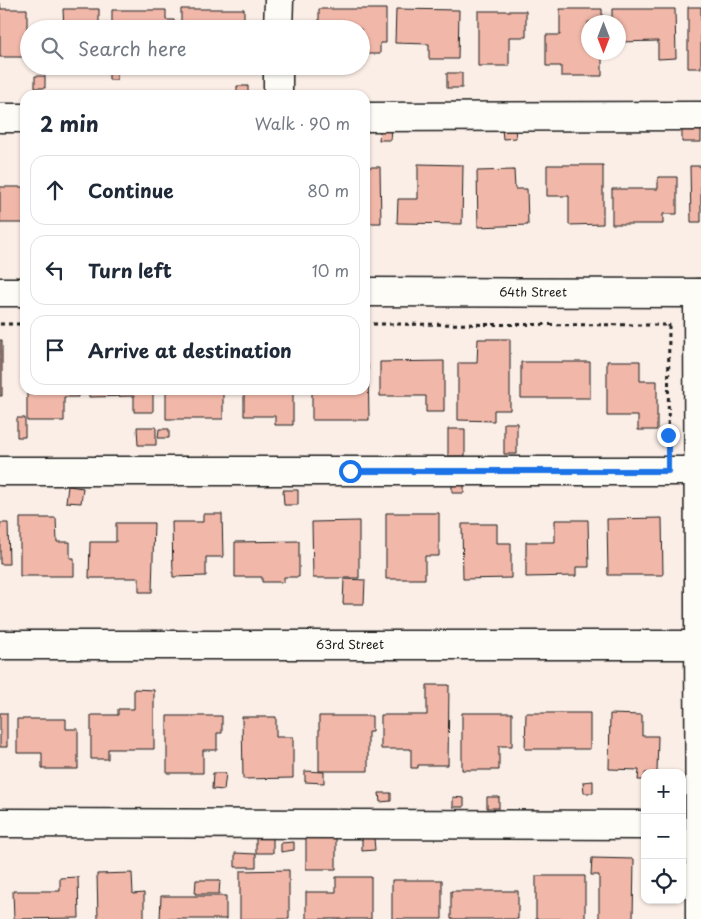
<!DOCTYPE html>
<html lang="en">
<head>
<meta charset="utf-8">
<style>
  body { margin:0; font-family:"Playpen Sans",sans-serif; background:#f2f2f3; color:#1f2937 }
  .controls { position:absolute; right:15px; bottom:15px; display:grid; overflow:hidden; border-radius:10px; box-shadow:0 1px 4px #0004 }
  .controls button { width:45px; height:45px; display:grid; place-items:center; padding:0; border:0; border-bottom:1px solid #e0e1e3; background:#fff; color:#1f2937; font:25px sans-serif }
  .compass { position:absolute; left:581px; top:15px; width:45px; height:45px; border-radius:50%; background:#fff; box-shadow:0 1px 4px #0004; rotate:180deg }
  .stop { position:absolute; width:15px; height:15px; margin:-11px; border:4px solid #1a73e8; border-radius:50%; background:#fff }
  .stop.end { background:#1a73e8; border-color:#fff; box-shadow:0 1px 5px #0008 }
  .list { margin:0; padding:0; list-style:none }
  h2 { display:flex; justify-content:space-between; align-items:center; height:65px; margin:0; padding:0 20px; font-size:21px }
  h2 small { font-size:16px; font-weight:400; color:#747a83 }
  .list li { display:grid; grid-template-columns:32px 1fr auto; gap:15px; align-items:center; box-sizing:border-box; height:70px; margin:0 10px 10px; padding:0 10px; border:1px solid #e0e1e3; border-radius:15px }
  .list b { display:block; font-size:19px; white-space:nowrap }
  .list em { font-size:16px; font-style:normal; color:#747a83 }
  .icon { flex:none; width:28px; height:28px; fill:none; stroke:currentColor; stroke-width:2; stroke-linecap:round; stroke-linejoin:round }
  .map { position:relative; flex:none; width:701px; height:919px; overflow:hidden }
  .search { position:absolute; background:#fff; box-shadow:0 1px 4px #0004; left:20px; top:20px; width:350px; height:55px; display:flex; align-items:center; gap:12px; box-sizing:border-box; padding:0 18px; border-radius:28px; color:#747a83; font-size:19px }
  .panel { position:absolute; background:#fff; box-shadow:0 1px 4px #0004; left:20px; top:90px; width:350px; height:305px; border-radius:15px }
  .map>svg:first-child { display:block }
  .building { fill:#f1b8a9; stroke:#1c1c1c }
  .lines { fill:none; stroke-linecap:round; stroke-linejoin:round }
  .minor-casing { stroke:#1c1c1c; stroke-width:31 }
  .path { stroke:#1c1c1c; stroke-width:3; stroke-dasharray:4 4; stroke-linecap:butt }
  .minor { stroke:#fdfcf7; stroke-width:28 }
  .route { stroke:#1a73e8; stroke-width:6 }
  .labels { text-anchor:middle; stroke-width:5; stroke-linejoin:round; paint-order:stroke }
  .street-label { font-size:12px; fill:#1c1c1c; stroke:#fdfcf7 }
</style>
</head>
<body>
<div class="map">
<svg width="701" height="919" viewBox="0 0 701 919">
  <rect width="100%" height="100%" fill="#fbeee7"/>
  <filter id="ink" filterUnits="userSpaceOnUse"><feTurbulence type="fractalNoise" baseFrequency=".02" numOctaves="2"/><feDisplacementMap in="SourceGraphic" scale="10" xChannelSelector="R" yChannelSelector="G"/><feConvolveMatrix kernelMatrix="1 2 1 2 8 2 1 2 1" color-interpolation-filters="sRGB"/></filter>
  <g filter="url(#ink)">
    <path class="building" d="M0,3L1,9H27V43H24V57H0Z
      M688,7H701V68H688Z
      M63,9H99V29H64Z
      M181,9H244V29H181Z
      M319,9H386V43H380V54H367V44H361V29H319Z
      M396,9L459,10L458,59H429V44L395,43Z
      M560,9H602V22H588V52H602V76H561V66H546V35H560Z
      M612,9H675L676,58L658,59V41L618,42V22H612Z
      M112,10H166V20H174V29H112Z
      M478,11H526V37H509V66H478Z
      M109,70H117V80H109Z
      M447,73H462V88H447Z
      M35,76H45V88H35Z
      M237,86H248V95H237Z
      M515,128L516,138L503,139L502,129Z
      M682,128H701V142H682Z
      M380,129H392L391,140H379Z
      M418,164L463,165L462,224L397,223L398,199H418Z
      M547,165H603V224L569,225V196H547Z
      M690,166H701V222H691Z
      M365,167H380L381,223H365Z
      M514,170L515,189H527L528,225L478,227L477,171Z
      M658,177H677V214H663V224H612V189H658Z
      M0,187H25V223H0Z
      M478,339H510V410H494V421L458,420V363H477Z
      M0,340H2V396H0Z
      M444,361V412H426V396H380V362Z
      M607,361H640V381H657V430H638V416H607Z
      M521,362H590V398H521Z
      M365,364H368L369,420H312V391L365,390Z
      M27,390H78V397H64V421H27Z
      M89,390H153V412H134V396L89,397Z
      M166,390H223V419H166Z
      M244,390H293V425H275V416H244Z
      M17,418H25V437H17Z
      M504,423H517V454H504Z
      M137,427H156V445H138Z
      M159,429H169V438H158Z
      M448,429H465V456H448Z
      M452,483H464V493H452Z
      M68,486L83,488L81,503L66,502Z
      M283,490H298V505H284Z
      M386,513H439V556H425V579H386Z
      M203,514H222L223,557H206V576L173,577L172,522H203Z
      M20,518H56L57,542H70V558H74V576H20Z
      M662,518L663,575H608L607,519Z
      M555,520H588L589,567H576V576L526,577V542H555Z
      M359,521V578H313L312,522Z
      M0,523H8L9,564H0Z
      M116,523H154L152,592H139V578H89L90,542H116Z
      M462,524H497V543H511V578L463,579Z
      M299,541V577H284V582H262V577H235V542Z
      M344,579L365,580L364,604H343Z
      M427,685H449L448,765H418V768H411V749H381V715H427Z
      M134,689L154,690V749H108V759H91V715H118V709H134Z
      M0,713H7V747H0Z
      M462,713H512V746H499V770H462Z
      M526,713H590V749H525Z
      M610,714L642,715V736H658L657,773H645V780H638L639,770L609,769Z
      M167,716H222V733H217V750H203V773H167Z
      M319,716H372V732H368V771H319Z
      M242,717H276V737H293V778L243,779Z
      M17,719H66V729H78V769H42V753H17Z
      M305,771L324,772V783L305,782Z
      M213,773H226L224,790L212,789Z
      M593,781V793H584L583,782Z
      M379,793H391V801L380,802Z
      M453,797L464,798V807H453Z
      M487,797H499V808H487Z
      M256,836H273V853H256Z
      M306,838H336V869H306Z
      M362,838H374L375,850L362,851Z
      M294,842V850L281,852V843Z
      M235,853L256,854V867H235Z
      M592,858L634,859L633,919H599V875H591Z
      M289,870V919H240V871Z
      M132,873L133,894L144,893V919H98L97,874Z
      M536,876H585V919H536Z
      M78,877L79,918L14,919L13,891H60V878Z
      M336,877H371V919H306V892H336Z
      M196,880H220L219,894H195Z
      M392,880H442V919H392Z
      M451,891H518V919H451Z
      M161,896H226V919H160Z"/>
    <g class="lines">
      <defs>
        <g id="minor">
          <path d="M278,29L279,0"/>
          <path d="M278,95V66"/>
          <path d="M365,117L701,116"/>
          <path d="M0,118H25"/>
          <path d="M0,292H25"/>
          <path id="s1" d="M365,292L701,293"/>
          <path d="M698,293L700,919"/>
          <path d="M0,471H701"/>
          <path id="s2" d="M0,645H701"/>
          <path d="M0,823L645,825"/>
        </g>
      </defs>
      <use href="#minor" class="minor-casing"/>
      <path class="path" d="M0,324H25
        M365,324L669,325L668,446"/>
      <use href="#minor" class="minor"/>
    </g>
  </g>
  <g class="lines" filter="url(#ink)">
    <path class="route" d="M350,471H668V435"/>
  </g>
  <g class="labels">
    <g class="street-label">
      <text dy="4" stroke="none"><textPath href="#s1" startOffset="168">64th Street</textPath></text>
      <text dy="4" stroke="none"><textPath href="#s2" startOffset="350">63rd Street</textPath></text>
    </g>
  </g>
</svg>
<div class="controls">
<button>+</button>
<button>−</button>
<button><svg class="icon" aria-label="locate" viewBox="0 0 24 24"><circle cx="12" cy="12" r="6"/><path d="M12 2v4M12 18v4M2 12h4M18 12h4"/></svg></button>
</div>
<svg class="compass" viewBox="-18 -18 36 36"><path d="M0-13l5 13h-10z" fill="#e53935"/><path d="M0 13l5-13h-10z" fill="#747a83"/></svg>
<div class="stop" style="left:350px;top:471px"></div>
<div class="stop end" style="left:668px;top:435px"></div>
<div class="search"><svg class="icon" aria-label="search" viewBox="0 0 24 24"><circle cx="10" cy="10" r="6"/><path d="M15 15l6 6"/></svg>Search here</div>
<section class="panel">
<h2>2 min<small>Walk · 90 m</small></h2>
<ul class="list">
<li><svg class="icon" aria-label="ahead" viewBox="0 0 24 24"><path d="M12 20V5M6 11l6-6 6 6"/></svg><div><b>Continue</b></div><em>80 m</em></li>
<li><svg class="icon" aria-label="left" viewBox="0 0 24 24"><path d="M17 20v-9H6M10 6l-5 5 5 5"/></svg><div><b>Turn left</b></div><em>10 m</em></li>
<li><svg class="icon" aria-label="arrive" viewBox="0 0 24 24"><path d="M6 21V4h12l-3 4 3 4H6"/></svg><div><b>Arrive at destination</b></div></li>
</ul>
</section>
</div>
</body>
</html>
